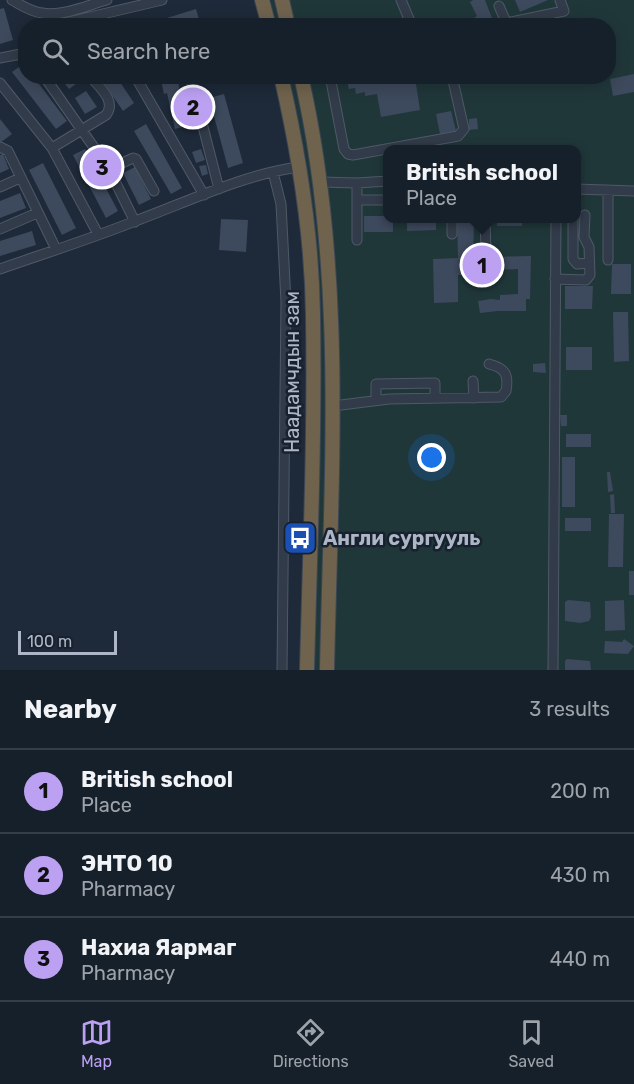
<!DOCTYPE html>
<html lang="en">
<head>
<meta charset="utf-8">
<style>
  body { margin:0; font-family:Rubik,sans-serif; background:#232d37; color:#f1f3f6 }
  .scale { position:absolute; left:18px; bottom:15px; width:99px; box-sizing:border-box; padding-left:6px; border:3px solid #acb6c6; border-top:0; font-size:16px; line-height:21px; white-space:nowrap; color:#acb6c6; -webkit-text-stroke:4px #18212e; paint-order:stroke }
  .you { position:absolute; left:432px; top:458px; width:21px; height:21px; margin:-15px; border:4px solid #fff; border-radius:50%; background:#1a73e8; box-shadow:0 0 0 9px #1a73e833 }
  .badge { display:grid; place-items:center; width:39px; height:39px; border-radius:50%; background:#bca0f2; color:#111; font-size:20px; font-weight:700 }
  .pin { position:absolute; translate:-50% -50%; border:3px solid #fff; box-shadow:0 2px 6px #0006 }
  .popup { position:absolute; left:383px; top:145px; width:198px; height:78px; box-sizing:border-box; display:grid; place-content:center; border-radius:12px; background:#16202b; filter:drop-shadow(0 2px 4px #0005); font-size:20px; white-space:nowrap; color:#9ea3a9 }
  .popup b { font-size:22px; color:#f1f3f6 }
  .popup::after { content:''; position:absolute; left:50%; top:100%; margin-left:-12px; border:12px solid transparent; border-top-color:#16202b }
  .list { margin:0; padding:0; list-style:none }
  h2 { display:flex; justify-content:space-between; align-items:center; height:78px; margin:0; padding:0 24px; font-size:26px }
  h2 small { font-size:20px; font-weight:400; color:#9ea3a9 }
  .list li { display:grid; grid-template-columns:39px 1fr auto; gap:18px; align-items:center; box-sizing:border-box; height:84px; padding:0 24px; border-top:2px solid #353e47 }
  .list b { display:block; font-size:22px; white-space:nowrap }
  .list p { margin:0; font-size:20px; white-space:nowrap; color:#9ea3a9 }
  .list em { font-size:20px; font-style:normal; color:#9ea3a9 }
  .icon { flex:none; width:33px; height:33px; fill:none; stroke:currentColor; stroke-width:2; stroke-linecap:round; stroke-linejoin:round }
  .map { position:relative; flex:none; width:634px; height:670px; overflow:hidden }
  .search { position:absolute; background:#16202b; box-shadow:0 3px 15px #0003; left:18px; right:18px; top:18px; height:66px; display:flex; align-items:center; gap:15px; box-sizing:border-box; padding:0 21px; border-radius:24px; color:#9ea3a9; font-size:22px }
  .sheet { height:330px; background:#16202b }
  nav { display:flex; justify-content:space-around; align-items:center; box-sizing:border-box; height:84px; border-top:2px solid #353e47; background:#16202b; font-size:16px; color:#9ea3a9 }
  nav a { display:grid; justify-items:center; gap:3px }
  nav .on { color:#bca0f2 }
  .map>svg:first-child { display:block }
  .green { fill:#20373a; fill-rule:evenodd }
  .building { fill:#3d495c }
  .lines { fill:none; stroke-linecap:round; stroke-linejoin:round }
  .minor-casing { stroke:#4f5967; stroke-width:11 }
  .highway-casing { stroke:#3c4654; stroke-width:16 }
  .minor { stroke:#323b49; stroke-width:9 }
  .highway { stroke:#70634e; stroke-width:14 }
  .labels { text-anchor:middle; stroke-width:5; stroke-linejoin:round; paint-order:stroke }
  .street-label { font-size:20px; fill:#acb6c6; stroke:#18212e }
  .poi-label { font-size:20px; font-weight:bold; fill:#acb6c6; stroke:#18212e; text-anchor:start }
</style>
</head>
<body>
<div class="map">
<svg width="634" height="670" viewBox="0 0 634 670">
  <rect width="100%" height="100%" fill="#1e2a39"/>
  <path class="green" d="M267,0H634V670H314L316,554L318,552C318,393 328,231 287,77L608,76V26L274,25ZM388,150H576V218H388Z"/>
  <path class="building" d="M473,0H485L492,18L477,25L473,24L472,19L477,16L470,2Z
    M515,0H548L520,12Z
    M4,8L13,40L0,44V9Z
    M196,9L200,23L193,26H141Z
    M23,64L26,67V76H33L67,121L56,129L12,72Z
    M634,74V92L613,96L610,79Z
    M59,76H76L80,81L69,89Z
    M99,76H116L134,103L123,111Z
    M160,76H177L180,91L182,90L190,125L175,129L167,93L164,94Z
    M203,76H219L220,78L205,82Z
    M346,76H444V80L416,84L420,110L381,117L377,94L365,96V92L356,94L355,88L349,89Z
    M86,91L97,107L85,114L75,98Z
    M224,94L243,163L228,168L209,98Z
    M451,111L456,131L440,134L436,114Z
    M477,118L478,129L469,130V119Z
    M0,119L12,134L0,143Z
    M146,124L182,188L171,194L134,131Z
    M85,149L118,211L106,218L73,155Z
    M201,149L205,160L196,163L192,152Z
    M3,154L9,169L0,173V155Z
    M43,163L76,228L62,235L29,170Z
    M206,165L208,174L202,176L199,166Z
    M135,167L151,199L139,205L123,173Z
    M20,193L26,208L0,218V201Z
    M364,216H388V218H393V232H364Z
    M407,218H436V230L407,231Z
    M497,218H522V226H497Z
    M221,219L248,220L246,252L219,250Z
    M457,220H474L473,262H485L486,258L493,257L531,256L530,299H526V311H498L480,313L478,301L491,299L500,300V295L518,294V269L493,270V274L458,275V302L434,303L433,259L458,258Z
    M32,231L36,245L0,256V241Z
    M612,264H631V294H611Z
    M565,286H593L592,309H565Z
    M613,312H628L629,361L614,362Z
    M566,347H592V370H566Z
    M545,363L546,373L533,372V364Z
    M560,415H567V426H561Z
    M566,434H591V447H566Z
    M562,457H575V507H562Z
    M607,472H610L613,491L608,492Z
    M614,494L615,513H611L610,495Z
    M609,514H624L623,567H608Z
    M565,518H591V531H565Z
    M629,571H634V595H629Z
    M568,600L590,602L591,617L589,621L580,623L565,621V602Z
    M624,600L625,630L605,631V601Z
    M624,639L634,646L628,654L604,653L605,641L622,642Z
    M567,659L590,661L591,670H565V661Z"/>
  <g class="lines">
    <defs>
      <path id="minor" d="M12,0C21,5 31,12 42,13C62,17 88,5 107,0
        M401,0L412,26
        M499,6L506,22
        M56,25L162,0
        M491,26L564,11L560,0
        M0,58L26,53
        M44,76L109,169L135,222
        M135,76L204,195
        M190,76L219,189
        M330,76L344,149L348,154L353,155L458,136L464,129L452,76
        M0,83L52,148L98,234
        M0,147L8,151L56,249
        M52,148L106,115C117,101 99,87 90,76
        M109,169L133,158L136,159L154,191
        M273,172L281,204L286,302L282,670
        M321,182L357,183L388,181
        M0,187L20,178
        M576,189L634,191
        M608,190V260
        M358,200H388
        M485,218L486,250
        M573,218V259L577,264L589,263
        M0,229L37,213
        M452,234V218
        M357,240V183
        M0,269C46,253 93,238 138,220C189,201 245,174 299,167
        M555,279L586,280L590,275L589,247L584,237L585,215
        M473,381L474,398
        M376,400V384L435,383V398
        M333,406L389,399L501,397L506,391C509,374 505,368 489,364
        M553,670L556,218"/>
      <path id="highway" d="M262,0L269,26
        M282,0L288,26
        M281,76C299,154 312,235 313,315C315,433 310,552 307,670
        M301,76C346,272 331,472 327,670"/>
    </defs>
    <use href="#minor" class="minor-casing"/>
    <use href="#highway" class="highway-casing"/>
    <use href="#minor" class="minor"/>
    <use href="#highway" class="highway"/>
  </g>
  <defs>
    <symbol id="bus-square" viewBox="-11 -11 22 22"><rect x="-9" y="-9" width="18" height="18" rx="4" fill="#1a4fb4" stroke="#18212e"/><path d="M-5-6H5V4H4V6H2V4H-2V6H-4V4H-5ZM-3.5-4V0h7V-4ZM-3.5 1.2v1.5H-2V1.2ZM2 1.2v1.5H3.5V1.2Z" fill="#fff"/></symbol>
  </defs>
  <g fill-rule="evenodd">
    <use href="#bus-square" x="281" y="519" width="38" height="38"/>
  </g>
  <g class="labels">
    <g class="street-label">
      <text transform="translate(292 372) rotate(-90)" y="7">Наадамчдын зам</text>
    </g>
    <g class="poi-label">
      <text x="323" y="545">Англи сургууль</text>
    </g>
  </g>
</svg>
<div class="scale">100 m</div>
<div class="you"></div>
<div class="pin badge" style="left:482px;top:265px">1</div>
<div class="popup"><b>British school</b>Place</div>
<div class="pin badge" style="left:193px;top:107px">2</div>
<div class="pin badge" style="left:102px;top:167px">3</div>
<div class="search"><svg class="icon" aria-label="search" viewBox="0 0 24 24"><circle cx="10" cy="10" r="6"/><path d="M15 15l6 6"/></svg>Search here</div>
</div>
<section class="sheet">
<h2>Nearby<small>3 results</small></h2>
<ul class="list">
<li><span class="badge">1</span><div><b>British school</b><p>Place</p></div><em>200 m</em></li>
<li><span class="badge">2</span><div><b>ЭНТО 10</b><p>Pharmacy</p></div><em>430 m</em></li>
<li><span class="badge">3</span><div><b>Нахиа Яармаг</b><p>Pharmacy</p></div><em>440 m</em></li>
</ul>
</section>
<nav>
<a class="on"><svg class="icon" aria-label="map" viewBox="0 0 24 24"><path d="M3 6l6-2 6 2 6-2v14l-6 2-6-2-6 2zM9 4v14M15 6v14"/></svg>Map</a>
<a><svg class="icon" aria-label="directions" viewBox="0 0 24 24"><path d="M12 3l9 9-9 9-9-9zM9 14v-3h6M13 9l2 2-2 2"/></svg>Directions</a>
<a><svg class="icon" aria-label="saved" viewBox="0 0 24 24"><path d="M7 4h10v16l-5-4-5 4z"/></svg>Saved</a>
</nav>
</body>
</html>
